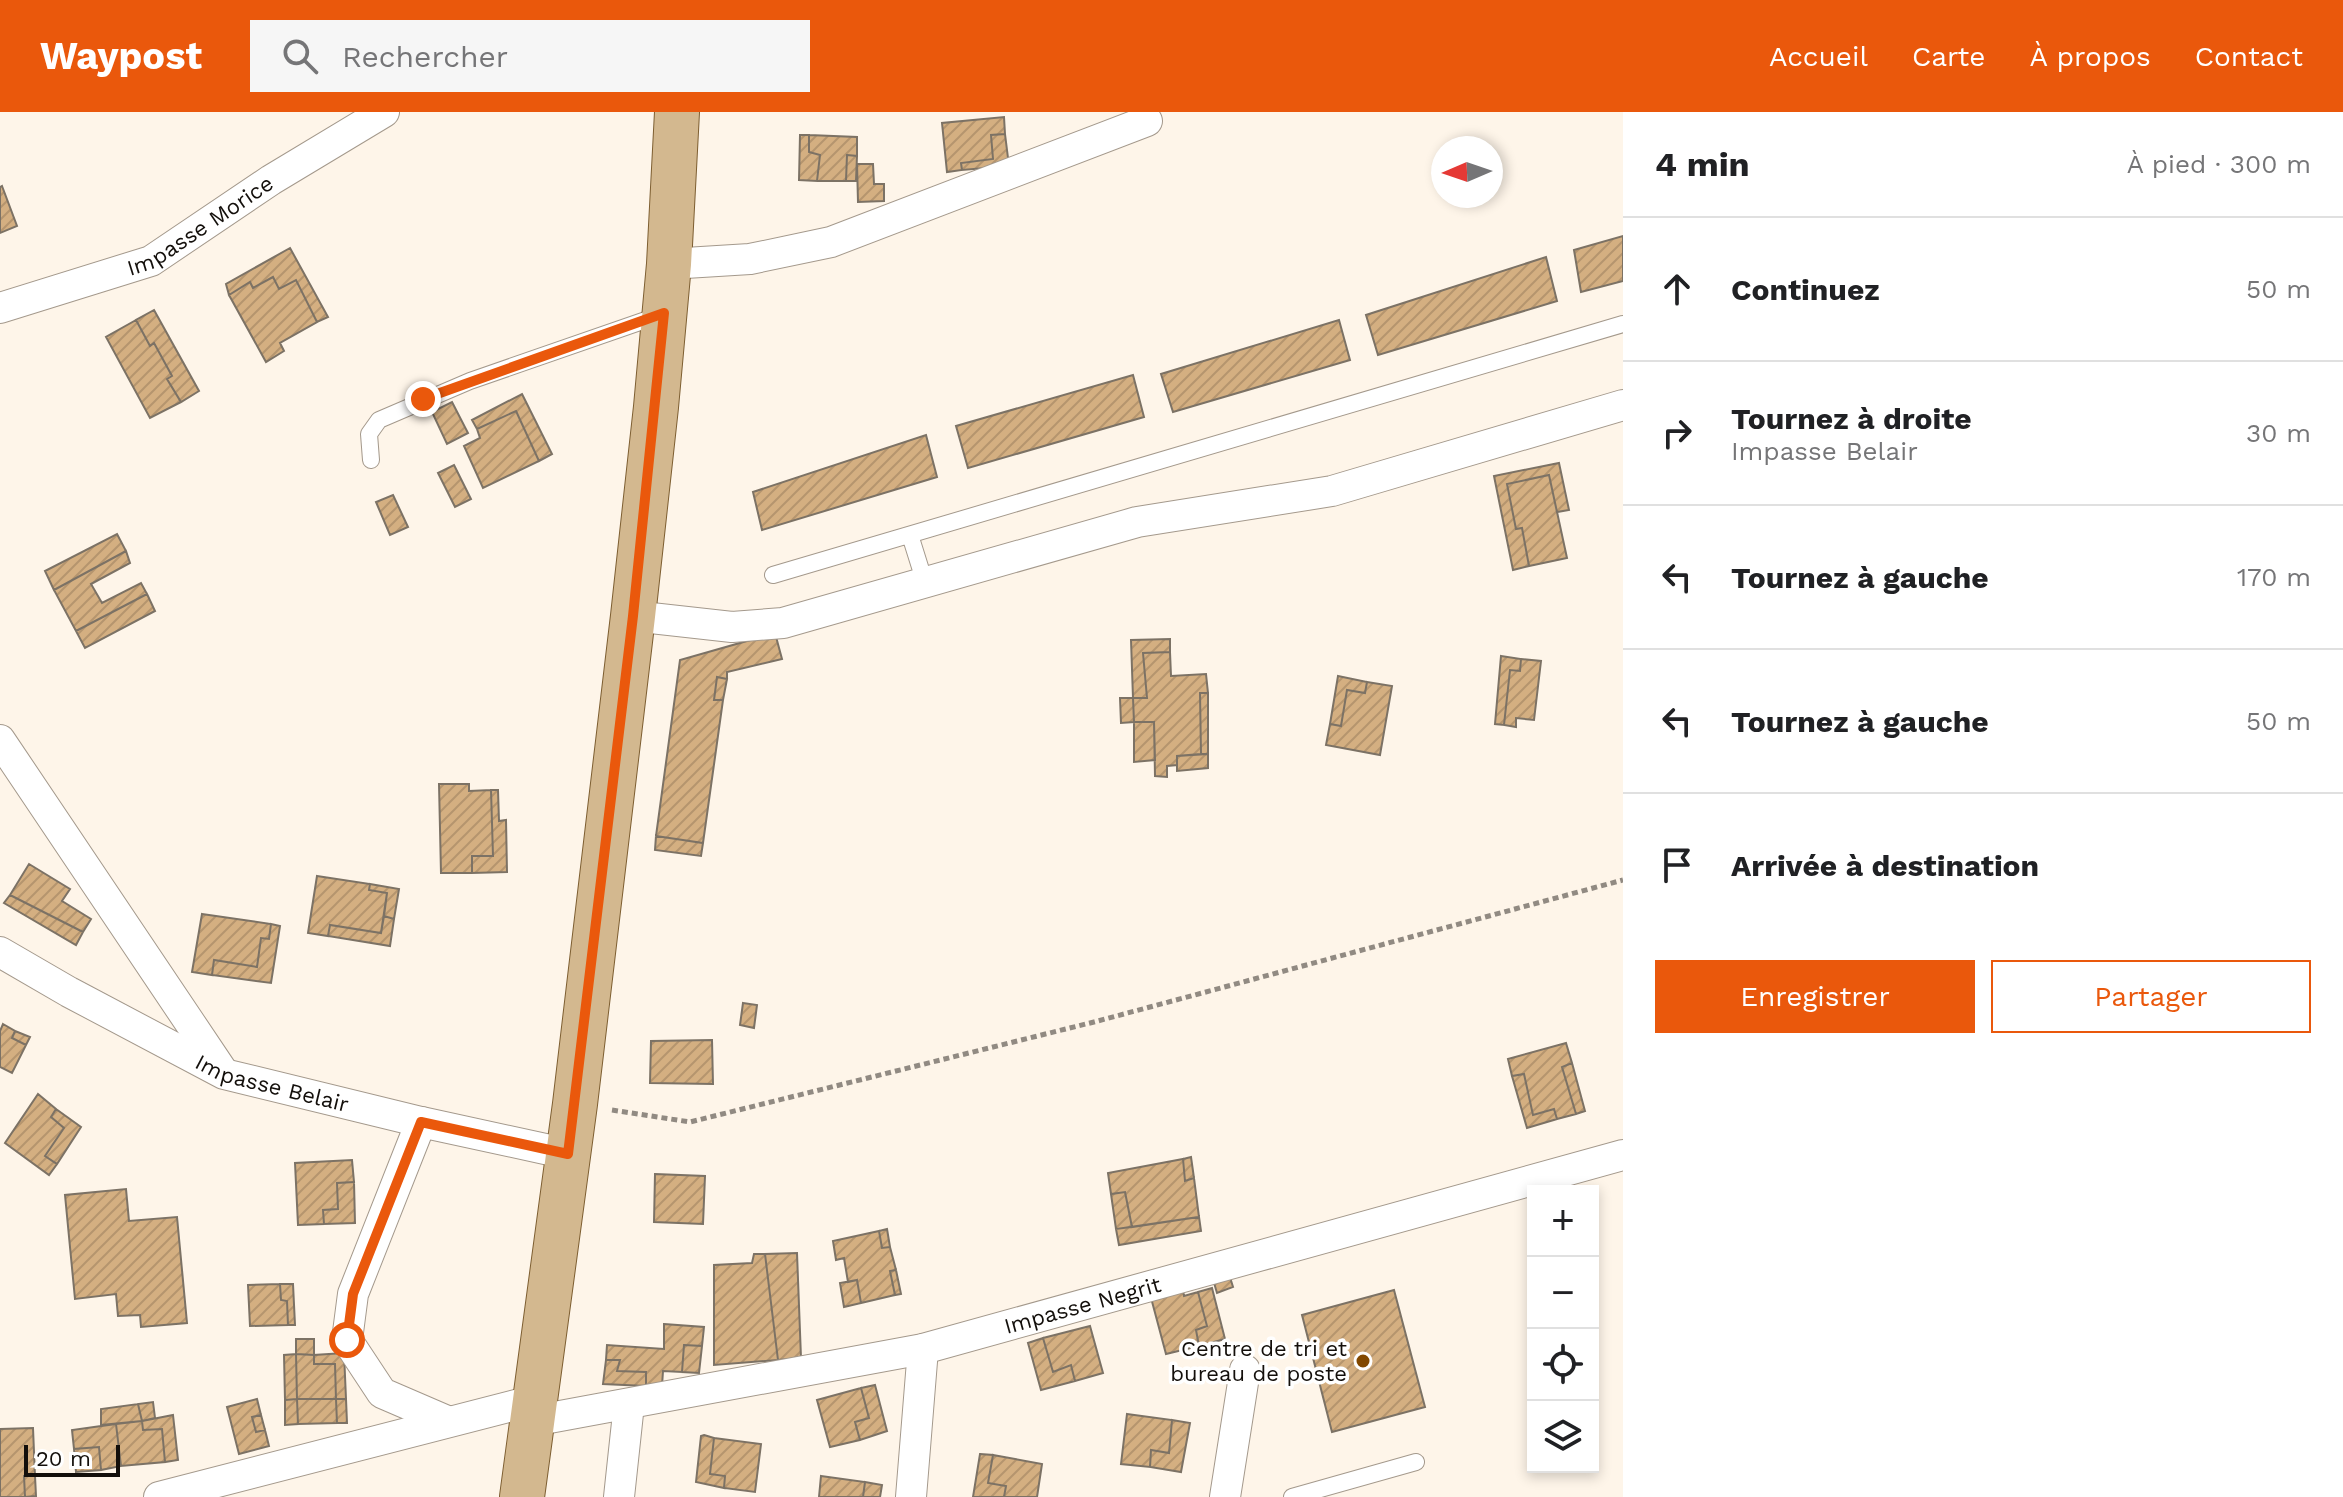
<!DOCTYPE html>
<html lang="fr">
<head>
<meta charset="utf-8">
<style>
  body { margin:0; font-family:"Work Sans",sans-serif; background:#f6f6f6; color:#202124 }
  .controls { position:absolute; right:24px; bottom:24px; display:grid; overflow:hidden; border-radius:0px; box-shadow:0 4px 12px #0003 }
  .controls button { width:72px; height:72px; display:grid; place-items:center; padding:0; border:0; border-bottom:2px solid #e0e0e0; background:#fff; color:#202124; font:40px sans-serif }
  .compass { position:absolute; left:1431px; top:24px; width:72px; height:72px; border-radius:50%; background:#fff; box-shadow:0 4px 12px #0003; rotate:268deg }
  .scale { position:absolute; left:24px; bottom:20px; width:96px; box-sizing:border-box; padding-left:8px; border:4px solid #130f0b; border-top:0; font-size:22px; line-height:28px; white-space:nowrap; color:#130f0b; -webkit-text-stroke:6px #fff; paint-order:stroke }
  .stop { position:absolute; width:24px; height:24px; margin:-18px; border:6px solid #ea580c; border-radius:50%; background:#fff }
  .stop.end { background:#ea580c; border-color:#fff; box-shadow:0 2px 8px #0008 }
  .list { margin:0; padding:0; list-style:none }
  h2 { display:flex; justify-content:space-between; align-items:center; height:104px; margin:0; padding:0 32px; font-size:34px }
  h2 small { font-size:26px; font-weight:400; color:#757577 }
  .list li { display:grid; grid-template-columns:52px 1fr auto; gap:24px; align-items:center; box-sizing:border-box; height:144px; padding:0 32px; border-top:2px solid #e0e0e0 }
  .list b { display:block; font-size:30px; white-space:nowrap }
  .list p { margin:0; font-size:26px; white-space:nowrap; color:#757577 }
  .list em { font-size:26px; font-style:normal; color:#757577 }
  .actions { display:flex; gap:16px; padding:24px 32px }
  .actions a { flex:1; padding:18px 0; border:2px solid #ea580c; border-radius:0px; text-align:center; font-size:28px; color:#ea580c }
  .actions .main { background:#ea580c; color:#fff }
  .icon { flex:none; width:44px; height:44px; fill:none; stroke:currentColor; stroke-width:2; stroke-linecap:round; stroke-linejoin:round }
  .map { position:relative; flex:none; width:1623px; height:1385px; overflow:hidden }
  header { display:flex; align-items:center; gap:48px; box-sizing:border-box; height:112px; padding:0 40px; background:#ea580c; color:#fff }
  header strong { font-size:38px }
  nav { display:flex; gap:44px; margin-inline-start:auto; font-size:28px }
  .search { width:560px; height:72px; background:#f6f6f6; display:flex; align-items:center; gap:20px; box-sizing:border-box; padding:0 28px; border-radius:0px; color:#757577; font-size:30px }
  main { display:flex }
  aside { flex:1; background:#fff }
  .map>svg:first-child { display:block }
  .building { fill:url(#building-hatch); stroke:#7c7265; stroke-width:2 }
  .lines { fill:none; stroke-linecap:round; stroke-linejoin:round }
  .lane-casing { stroke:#a4998c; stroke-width:18 }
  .street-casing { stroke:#a4998c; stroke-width:32 }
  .primary-casing { stroke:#7d5e31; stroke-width:46 }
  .path { stroke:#918a82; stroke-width:5; stroke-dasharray:6 4; stroke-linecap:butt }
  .lane { stroke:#fff; stroke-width:16 }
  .street { stroke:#fff; stroke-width:30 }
  .primary { stroke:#d3b88f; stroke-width:44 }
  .route { stroke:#ea580c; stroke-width:10 }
  .poi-dot { fill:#824800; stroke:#fff; stroke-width:3 }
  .labels { text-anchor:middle; stroke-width:7; stroke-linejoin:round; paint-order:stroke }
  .street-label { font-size:22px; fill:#130f0b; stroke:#fff }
  .poi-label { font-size:22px; fill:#130f0b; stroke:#fff; text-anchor:end }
</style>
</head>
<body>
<header>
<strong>Waypost</strong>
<div class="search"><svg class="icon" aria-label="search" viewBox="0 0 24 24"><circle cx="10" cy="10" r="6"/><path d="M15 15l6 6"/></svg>Rechercher</div>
<nav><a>Accueil</a><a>Carte</a><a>À propos</a><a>Contact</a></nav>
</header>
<main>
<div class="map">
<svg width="1623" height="1385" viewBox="0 0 1623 1385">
  <defs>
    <pattern id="building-hatch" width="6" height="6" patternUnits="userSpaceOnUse" patternTransform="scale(2)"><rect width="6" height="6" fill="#d4af81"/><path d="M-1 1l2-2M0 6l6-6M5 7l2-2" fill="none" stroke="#b5956e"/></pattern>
  </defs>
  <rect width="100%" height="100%" fill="#fef5e9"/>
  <path class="building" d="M1004,5L1005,22L991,23L993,47L961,51L962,58L947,60L942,11Z
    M1005,22L1009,54L962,58L961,51L993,47L991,23Z
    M800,23H809V40L820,43L817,69L799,68Z
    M809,23L857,25V44L847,43L846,69H817L820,43L809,40Z
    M847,43L857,44L856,69H846Z
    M857,52H873L874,72H884V89L858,90Z
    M2,74L17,114L0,121V75Z
    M1623,124V169L1581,180L1574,138Z
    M290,136L328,205L317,210L296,168L279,177L273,165L253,176L250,170L229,183L226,172Z
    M1546,145L1557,189L1378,243L1366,203Z
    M273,165L279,177L296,168L317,210L280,231L284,239L266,250L229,183L250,170L253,176Z
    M154,198L199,279L181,290L167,267L172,264L154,231L150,234L136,208Z
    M136,208L150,234L154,231L172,264L167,267L181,290L150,306L106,225Z
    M1339,208L1350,248L1173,300L1161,262Z
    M1133,263L1144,305L968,356L956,314Z
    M522,282L552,342L539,349L516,299L477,317L472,308Z
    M452,290L468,321L447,332L432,300Z
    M516,299L539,349L483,376L464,334L480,326L477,317Z
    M926,323L937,365L762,418L753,380Z
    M1559,351L1569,398L1557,400L1549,363L1507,372L1516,417L1522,416L1529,454L1513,458L1494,364Z
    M454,353L471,387L455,395L438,361Z
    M1549,363L1567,446L1529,454L1522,416L1516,417L1507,372Z
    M393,383L408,415L390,423L376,390Z
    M117,422L126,439L54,478L45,459Z
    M126,439L130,451L91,472L102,491L141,471L147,482L76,519L54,478Z
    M147,482L155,499L85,536L76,519Z
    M775,521L782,547L727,560V567L717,565L714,588H723L703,731L656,724L680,548Z
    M1170,527V540L1143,541L1147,586H1133L1131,528Z
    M1170,540L1171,564L1206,562L1208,581H1200L1201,642L1177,644V653L1167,654V665L1155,664L1154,610H1134L1133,586H1147L1143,541Z
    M1501,544L1521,547L1520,559L1510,558L1504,613L1495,612Z
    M1521,547L1541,549L1534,608L1516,606V615L1504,613L1510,558L1520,559Z
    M1338,564L1367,570L1365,581L1347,578L1341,614L1330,612Z
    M717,565L727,567L723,588H714Z
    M1367,570L1392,574L1380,643L1326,633L1330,612L1341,614L1347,578L1365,581Z
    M1200,581H1208V642H1201Z
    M1120,586H1133L1134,610L1121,611Z
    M1134,610H1154L1155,648L1134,650Z
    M1208,642V656L1177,659V644Z
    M439,672H469V679L491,678L493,744H472V761H441Z
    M491,678H498L499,709L506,708L507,760L472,761V744H493Z
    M656,724L703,731L701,744L655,738Z
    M29,752L70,777L62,789L91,807L83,820L10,783Z
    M317,764L370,772L369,778L387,781L381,821L330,813L328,824L308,821Z
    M370,772L399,777L394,807L384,804L387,781L369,778Z
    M10,783L83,820L76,833L4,791Z
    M202,802L271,812L269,827L261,826L257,855L214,848L212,863L192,860Z
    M384,804L394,807L390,834L328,824L330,813L381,821Z
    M271,812L280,814L271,871L212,863L214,848L257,855L261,826L269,827Z
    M743,891L757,893L754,916L740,913Z
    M3,912L15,919L12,926L26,933L12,961L0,955V919Z
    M15,919L30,925L26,933L12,926Z
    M712,928L713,972L650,971L651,929Z
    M1566,931L1572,951L1562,955L1576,1002L1557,1007L1554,997L1533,1003L1524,962L1512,964L1508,947Z
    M1572,951L1585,999L1576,1002L1562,955Z
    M1524,962L1533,1003L1554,997L1557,1007L1527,1016L1512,964Z
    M38,982L56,997L51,1005L64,1016L45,1044L57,1052L49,1063L5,1031Z
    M56,997L81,1015L57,1052L45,1044L64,1016L51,1005Z
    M1191,1045L1194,1066L1185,1069L1183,1047Z
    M1183,1047L1185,1069L1194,1066L1199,1105L1132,1115L1125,1080L1111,1082L1108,1061Z
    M352,1048L354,1070L337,1071L338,1097L323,1098L324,1112L298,1113L295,1051Z
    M655,1062L705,1064L703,1112L654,1110Z
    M354,1070L355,1111L324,1112L323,1098L338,1097L337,1071Z
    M126,1077L129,1109L177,1105L187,1211L141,1215L140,1203L118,1204L116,1182L75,1187L65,1083Z
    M1125,1080L1132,1115L1116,1117L1111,1082Z
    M1199,1105L1201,1119L1119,1133L1116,1117Z
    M887,1117L890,1135L882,1136L879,1119Z
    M879,1119L882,1136L890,1135L896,1158L890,1159L895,1183L861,1191L857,1168L848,1170L844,1146L836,1148L833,1129Z
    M797,1141L801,1246L778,1248L765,1142Z
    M754,1142H765L778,1248L714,1253V1153L752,1151Z
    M896,1158L901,1182L895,1183L890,1159Z
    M1228,1159L1233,1175L1217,1181L1212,1164Z
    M857,1168L861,1191L844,1195L840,1171Z
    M280,1172H293L295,1213H288L287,1189L281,1188Z
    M280,1172L281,1188L287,1189L288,1213L250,1214L248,1173Z
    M1182,1174L1184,1184L1198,1180L1207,1214L1196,1218L1199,1234L1166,1242L1150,1182Z
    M1212,1176L1225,1227L1199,1234L1196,1218L1207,1214L1198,1180Z
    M1394,1178L1425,1295L1332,1320L1302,1203Z
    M664,1212L704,1215L702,1234L684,1233L682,1260L663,1259L662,1274H646V1260L617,1259L620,1248H606L607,1233L664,1237Z
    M1090,1214L1103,1261L1075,1269L1071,1253L1053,1260L1043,1226Z
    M1043,1226L1053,1260L1071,1253L1075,1269L1041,1278L1028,1231Z
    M296,1227H314V1243L296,1242Z
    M684,1233L702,1234L699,1261L682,1260Z
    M344,1241L346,1287H336L335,1252H314V1243Z
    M296,1242L297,1287L285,1288L284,1243Z
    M296,1242L314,1243V1252H335L336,1287H297Z
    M606,1248H620L617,1259L646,1260V1274L603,1272Z
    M875,1273L887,1319L860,1328L855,1310L869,1306L861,1276Z
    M861,1276L869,1306L855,1310L860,1328L830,1335L817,1288Z
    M257,1287L261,1303L252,1305L256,1320L265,1318L269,1334L239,1342L227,1295Z
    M297,1287L298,1312L285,1313V1288Z
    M297,1287H336L337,1311L298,1312Z
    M336,1287H346L347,1311H337Z
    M153,1290L155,1306L142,1309L138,1292Z
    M138,1292L142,1309L101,1313V1297Z
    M1127,1302L1172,1308L1169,1341L1151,1338L1150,1355L1121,1352Z
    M173,1303L178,1348L165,1350L162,1317L143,1318L142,1309Z
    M261,1303L265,1318L256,1320L252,1305Z
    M1172,1308L1190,1311L1181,1360L1150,1355L1151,1338L1169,1341Z
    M142,1309L143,1318L162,1317L165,1350L121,1354L116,1312Z
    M116,1312L121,1354L101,1358L99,1335L74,1337L72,1318Z
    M33,1316L35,1364H24L25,1385H0V1317Z
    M704,1323L714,1326L710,1362L725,1364L724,1376L696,1370L701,1324Z
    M714,1326L761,1332L755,1380L724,1376L725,1364L710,1362Z
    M99,1335L101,1358L76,1360L74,1337Z
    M980,1342L993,1343L988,1371L1006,1374L1004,1385H973Z
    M993,1343L1042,1352L1037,1385H1004L1006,1374L988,1371Z
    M24,1364H35L36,1384L25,1385Z
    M821,1364L865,1370L863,1385H819Z
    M865,1370L882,1373L880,1385H863Z"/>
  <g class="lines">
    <defs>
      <path id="lane" d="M371,348L369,322L379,308L470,269L663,202
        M910,423L925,471
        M773,463L1623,212
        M1292,1385L1416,1350"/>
      <g id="street">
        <path d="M669,152L750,147L831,130L1147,9"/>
        <path id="s1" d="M0,196L151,149L271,68L384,0"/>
        <path d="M633,504L732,515L783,511L1137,410L1332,379L1623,293"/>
        <path d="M0,628L223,960"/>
        <path id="s2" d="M0,840L69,880L224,962L421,1010L568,1042"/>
        <path d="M421,1010L353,1182L347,1228L382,1281L447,1309"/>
        <path id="s3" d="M533,1309L923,1237L1623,1043"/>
        <path d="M159,1385L535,1288"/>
        <path d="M619,1385L629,1292"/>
        <path d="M911,1385L923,1237"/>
        <path d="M1225,1385L1245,1258"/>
      </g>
      <path id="primary" d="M522,1385L575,992L633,504L656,295L669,152L677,0"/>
    </defs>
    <use href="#lane" class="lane-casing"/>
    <use href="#street" class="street-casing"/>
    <use href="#primary" class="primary-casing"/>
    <path class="path" d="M612,998L690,1010L1094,910L1623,768"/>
    <use href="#lane" class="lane"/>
    <use href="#street" class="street"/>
    <use href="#primary" class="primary"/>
  </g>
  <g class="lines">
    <path class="route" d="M347,1228L353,1182L421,1010L568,1042L633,504L664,201L423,287"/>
  </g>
  <circle class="poi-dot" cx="1363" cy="1249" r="8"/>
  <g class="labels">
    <g class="street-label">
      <text dy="8" stroke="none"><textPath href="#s1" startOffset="218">Impasse Morice</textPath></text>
      <text dy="8" stroke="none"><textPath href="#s2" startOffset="304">Impasse Belair</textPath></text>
      <text dy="8" stroke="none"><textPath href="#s3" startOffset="562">Impasse Negrit</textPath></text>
    </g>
    <g class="poi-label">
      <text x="1347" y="1244">Centre de tri et<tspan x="1347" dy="25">bureau de poste</tspan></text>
    </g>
  </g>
</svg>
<div class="controls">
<button>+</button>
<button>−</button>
<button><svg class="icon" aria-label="locate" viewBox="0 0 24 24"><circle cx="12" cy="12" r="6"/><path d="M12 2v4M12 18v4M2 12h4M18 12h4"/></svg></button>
<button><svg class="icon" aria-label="layers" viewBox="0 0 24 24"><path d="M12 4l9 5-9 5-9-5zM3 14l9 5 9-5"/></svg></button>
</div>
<svg class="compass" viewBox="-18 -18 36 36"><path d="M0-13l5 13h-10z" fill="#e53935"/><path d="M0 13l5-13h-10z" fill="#757577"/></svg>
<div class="scale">20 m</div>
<div class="stop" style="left:347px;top:1228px"></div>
<div class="stop end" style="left:423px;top:287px"></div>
</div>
<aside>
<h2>4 min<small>À pied · 300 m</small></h2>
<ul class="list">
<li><svg class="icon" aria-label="ahead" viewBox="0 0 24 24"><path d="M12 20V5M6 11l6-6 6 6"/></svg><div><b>Continuez</b></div><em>50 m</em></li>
<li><svg class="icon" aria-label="right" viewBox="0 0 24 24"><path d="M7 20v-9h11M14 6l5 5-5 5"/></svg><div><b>Tournez à droite</b><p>Impasse Belair</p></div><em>30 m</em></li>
<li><svg class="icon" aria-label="left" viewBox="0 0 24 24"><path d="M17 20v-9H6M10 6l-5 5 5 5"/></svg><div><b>Tournez à gauche</b></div><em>170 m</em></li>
<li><svg class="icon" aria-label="left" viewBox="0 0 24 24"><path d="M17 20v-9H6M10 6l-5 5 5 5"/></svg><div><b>Tournez à gauche</b></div><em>50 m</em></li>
<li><svg class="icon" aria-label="arrive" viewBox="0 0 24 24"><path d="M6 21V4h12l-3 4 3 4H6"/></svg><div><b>Arrivée à destination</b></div></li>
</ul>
<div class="actions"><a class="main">Enregistrer</a><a>Partager</a></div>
</aside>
</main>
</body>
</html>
